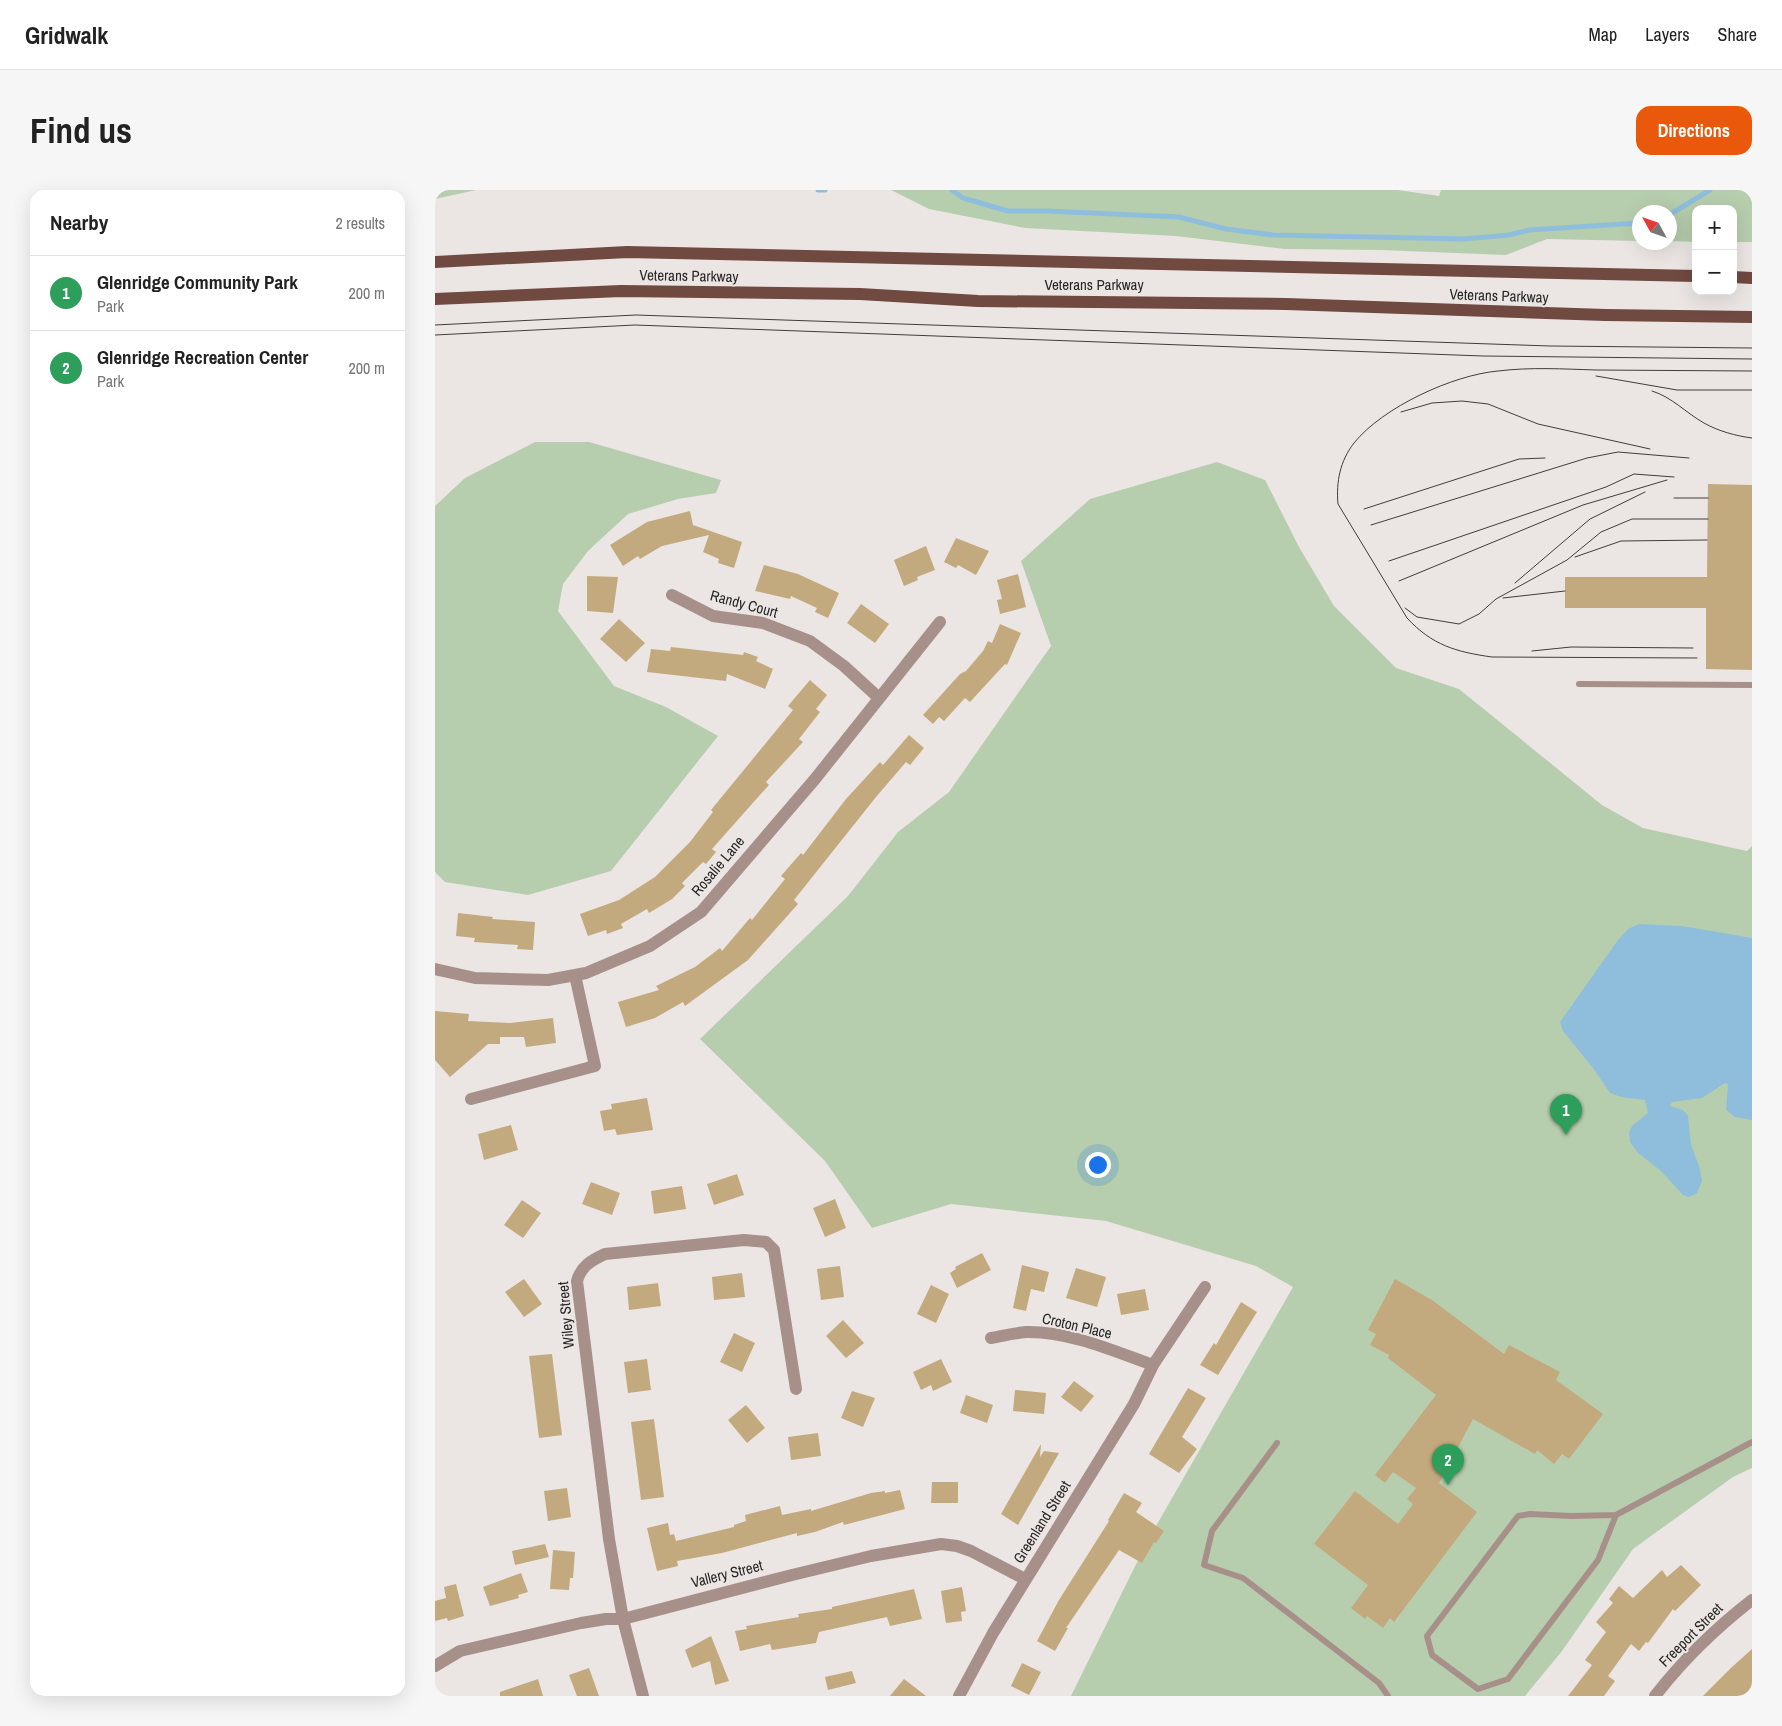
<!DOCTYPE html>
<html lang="en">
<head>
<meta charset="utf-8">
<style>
  body { margin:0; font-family:"Archivo Narrow",sans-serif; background:#f6f6f6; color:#222 }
  .controls { position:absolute; right:15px; top:15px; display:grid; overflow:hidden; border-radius:10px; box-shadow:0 5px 20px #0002 }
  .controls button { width:45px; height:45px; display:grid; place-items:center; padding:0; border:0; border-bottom:1px solid #e0e0e0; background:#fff; color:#222; font:25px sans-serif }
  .compass { position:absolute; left:1197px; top:15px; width:45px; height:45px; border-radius:50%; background:#fff; box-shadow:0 5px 20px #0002; rotate:310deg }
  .you { position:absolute; left:662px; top:974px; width:18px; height:18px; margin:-12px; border:4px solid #fff; border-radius:50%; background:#1a73e8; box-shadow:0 0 0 8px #1a73e833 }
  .badge { display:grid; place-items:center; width:32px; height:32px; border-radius:50%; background:#ea580c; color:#fff; font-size:16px; font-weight:700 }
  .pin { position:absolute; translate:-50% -41px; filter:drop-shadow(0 1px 2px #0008) }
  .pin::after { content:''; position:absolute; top:26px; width:18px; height:15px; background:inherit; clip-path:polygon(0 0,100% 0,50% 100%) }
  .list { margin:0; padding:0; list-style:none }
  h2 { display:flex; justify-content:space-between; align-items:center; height:65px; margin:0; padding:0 20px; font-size:21px }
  h2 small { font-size:16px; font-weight:400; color:#767676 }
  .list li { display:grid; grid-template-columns:32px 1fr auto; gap:15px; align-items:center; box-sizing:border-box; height:75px; padding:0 20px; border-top:1px solid #e0e0e0 }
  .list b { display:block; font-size:19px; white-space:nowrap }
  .list p { margin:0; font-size:16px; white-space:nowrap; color:#767676 }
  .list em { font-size:16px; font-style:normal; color:#767676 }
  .map { position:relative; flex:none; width:1317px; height:1506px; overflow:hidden; border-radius:15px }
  header { display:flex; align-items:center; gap:30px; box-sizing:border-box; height:70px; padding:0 25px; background:#fff; border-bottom:1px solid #e0e0e0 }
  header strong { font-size:24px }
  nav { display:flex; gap:28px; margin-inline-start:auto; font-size:18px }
  .intro { display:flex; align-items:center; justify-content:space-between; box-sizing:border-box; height:120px; padding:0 30px }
  h1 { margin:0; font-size:35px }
  .button { padding:12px 22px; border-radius:15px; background:#ea580c; color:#fff; font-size:18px; font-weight:700 }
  main { display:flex; gap:30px; padding:0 30px }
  aside { flex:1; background:#fff; border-radius:15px; box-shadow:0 5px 20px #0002 }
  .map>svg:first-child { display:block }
  .green { fill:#b7ceae }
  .water { fill:#8ebedb }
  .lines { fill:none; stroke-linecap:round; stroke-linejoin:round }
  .stream { stroke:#8ebedb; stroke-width:5 }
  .building { fill:#c3a97e }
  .service { stroke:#a7908a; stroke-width:6 }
  .minor { stroke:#a7908a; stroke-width:12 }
  .primary { stroke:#704940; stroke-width:12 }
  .tram { stroke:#3f3d3c; stroke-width:1 }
  .labels { text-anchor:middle; stroke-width:4; stroke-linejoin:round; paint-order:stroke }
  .street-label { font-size:15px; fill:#292726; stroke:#ebe6e3 }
</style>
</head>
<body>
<header>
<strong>Gridwalk</strong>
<nav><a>Map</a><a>Layers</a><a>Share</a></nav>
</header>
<div class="intro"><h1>Find us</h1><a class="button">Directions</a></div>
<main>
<aside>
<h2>Nearby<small>2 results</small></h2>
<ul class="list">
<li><span class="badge" style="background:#2e9e5b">1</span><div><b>Glenridge Community Park</b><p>Park</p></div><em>200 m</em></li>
<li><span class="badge" style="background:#2e9e5b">2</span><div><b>Glenridge Recreation Center</b><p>Park</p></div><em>200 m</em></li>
</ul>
</aside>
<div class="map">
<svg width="1317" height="1506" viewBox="0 0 1317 1506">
  <rect width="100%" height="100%" fill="#ebe6e3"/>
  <path class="green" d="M0,0H41L0,9Z
    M456,0H963L1004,6L1006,0H1317V52H1298V19H1261V52L1235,51L1234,22H1204V51L1112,49L1071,65L946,60L850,59L741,46L590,38L494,19Z
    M100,252H154L286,290L281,303L243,309L193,324L153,361L128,394L123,421L179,496L231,517L283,546L176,681L93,705L10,692L0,682V316L30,288Z
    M782,272L830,290L864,357L899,416L961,478L1024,499L1167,615L1208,638L1312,661L1317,656V1278L1298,1287L1198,1359L1127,1461L1090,1506H636L713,1350L858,1097L821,1076L671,1031L516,1014L437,1038L390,971L265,849L413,706L463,642L514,602L616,456L586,371L655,309Z"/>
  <path class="water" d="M1204,734L1247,736L1317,748V930L1300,927L1291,920L1293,894L1290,893L1267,908L1237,912L1235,916L1248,920L1253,926L1256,955L1264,976L1267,991L1262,1003L1254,1007L1248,1005L1225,980L1203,963L1195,952L1194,943L1197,936L1213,923L1210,910L1186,907L1175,903L1158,878L1128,841L1125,832L1183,750L1193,739Z"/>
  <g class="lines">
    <path class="stream" d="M383,0H390
      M517,0L528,8L573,21H612L744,27L791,39L838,45L1029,49L1074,45L1094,40L1204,33
      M1234,25L1275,0"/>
  </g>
  <path class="building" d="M1273,294L1317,295V480L1271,479V418H1130V387H1272Z
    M255,321L258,335L307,352L299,378L283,373L284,369L268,362L274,345L227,356L205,369L203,366L188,376L175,355L212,332Z
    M521,348L554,361L541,385L523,375L521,378L509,372Z
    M491,356L500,380L482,387L483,390L469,396L459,370Z
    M329,375L363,384L404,403L393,428L380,422L382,418L356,406L355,409L320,401Z
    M583,384L591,417L565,424L562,410L567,409L562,390Z
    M152,386L183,387L178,423L152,421Z
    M426,414L454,434L440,453L412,433Z
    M184,429L210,453L191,472L165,449Z
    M565,434L586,443L572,475L570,474L535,512L530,508L509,531L504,527L498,534L488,525L525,484L531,481L548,461L553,451L557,453Z
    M236,457L308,465L309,462L323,467L321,471L338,479L330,499L292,484L291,491L212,482L216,459L235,461Z
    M375,490L392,505L381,519L385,522L364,549L368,552L331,592L334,595L324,606L277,659L281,662L271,674L268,672L247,693L250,696L237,709L214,723L212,719L186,734L188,738L172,744L171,740L153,746L145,724L184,710L220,687L255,652L278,622L276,620L358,520L353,516Z
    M474,545L489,558L475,575L471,572L441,607L359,710L363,714L313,770L250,816L248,812L220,828L191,837L183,812L224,800L221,796L260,777L285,758L287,761L315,728L317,730L350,689L346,686L366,663L368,665L411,609L445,572L448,575Z
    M23,723L58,727L57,729L100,732L98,760L82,759L83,755L39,752L40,748L21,746Z
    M0,821L34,824L33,831L75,833L118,828L121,853L91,857L89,847H65V854H53L15,887L0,870Z
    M212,908L218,940L182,945L180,939L169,941L165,921L177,919L176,914Z
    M76,935L83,960L49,970L43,944Z
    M302,984L309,1005L279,1015L272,994Z
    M156,992L185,1003L177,1025L147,1014Z
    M247,996L251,1019L219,1024L216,1001Z
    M400,1009L411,1038L390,1047L378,1018Z
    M87,1010L106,1023L88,1048L69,1035Z
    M547,1063L556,1080L522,1098L515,1083L521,1079L520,1077Z
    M587,1075L614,1082L609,1102L596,1099L591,1121L578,1118Z
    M405,1076L409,1107L386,1110L382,1079Z
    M641,1078L671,1087L662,1117L631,1108Z
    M307,1083L310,1107L279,1110L277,1087Z
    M89,1089L107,1114L89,1127L70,1102Z
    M960,1089L997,1110L1069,1164L1074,1155L1125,1182L1121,1190L1168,1224L1134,1269L1127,1264L1119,1274L1102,1260L1100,1264L1038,1229L1004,1293L1042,1322L959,1432L955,1428L948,1438L932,1426L930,1429L916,1418L933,1395L879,1354L920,1301L963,1334L978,1314L972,1309L981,1298L958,1282L950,1293L940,1285L1001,1205L953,1168L954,1165L935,1155L941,1144L933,1140Z
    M223,1093L226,1116L194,1120L192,1097Z
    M496,1095L514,1104L501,1133L482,1124Z
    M710,1099L714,1120L686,1125L682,1104Z
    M806,1112L822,1122L783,1185L765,1175L779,1153L781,1155Z
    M408,1130L429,1153L411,1168L391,1146Z
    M299,1143L320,1153L307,1182L285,1172Z
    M117,1164L127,1245L104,1248L94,1166Z
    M212,1169L216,1200L193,1203L189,1172Z
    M506,1169L517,1192L498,1201L496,1195L486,1200L478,1182Z
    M639,1191L659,1206L646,1222L626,1207Z
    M753,1198L771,1208L747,1247L762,1259L744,1283L714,1264Z
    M580,1200L611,1203L609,1224L578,1221Z
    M417,1201L440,1208L428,1237L406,1228Z
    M531,1205L558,1215L552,1233L525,1223Z
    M311,1215L330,1238L312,1253L293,1230Z
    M219,1229L229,1307L206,1310L196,1232Z
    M383,1243L386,1266L356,1270L353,1247Z
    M606,1254L605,1267L609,1261L624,1263L583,1335L566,1324Z
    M497,1292H523V1313H496Z
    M132,1298L136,1327L113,1331L109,1301Z
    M465,1300L470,1319L409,1335L408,1332L380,1342L362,1346V1343L287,1363L242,1371L243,1376L222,1381L212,1338L233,1333L235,1345L239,1344L241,1351L299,1337V1335L311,1331L310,1325L345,1316L347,1325L376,1319V1321L436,1303L450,1301V1303Z
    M689,1303L707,1313L701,1322L729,1341L721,1353L719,1352L707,1373L684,1360L631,1438H633L620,1461L602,1451L624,1410L674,1331L673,1330Z
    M110,1354L114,1367L80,1375L77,1361Z
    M118,1360L140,1362L138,1388H135L134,1400L115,1399Z
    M1246,1375L1266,1395L1240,1421L1238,1419L1213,1453L1211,1452L1204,1461L1196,1454L1173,1486L1180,1491L1169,1506H1133L1157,1475L1150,1470L1171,1442L1161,1432L1178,1413L1174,1409L1184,1396L1198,1408L1227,1380L1232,1387Z
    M86,1383L93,1402L83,1405L84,1408L55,1416L48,1397Z
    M21,1394L29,1426L13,1431L12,1428L0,1431V1411L11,1408L9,1397Z
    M527,1397L531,1421L526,1422L527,1431L511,1433L506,1401Z
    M479,1399L487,1429L455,1436L452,1427L384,1442L381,1453L337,1460L335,1454L305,1461L300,1441L312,1439L311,1436L364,1427L363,1424L397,1419V1417Z
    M276,1446L294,1491L280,1495L275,1471L257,1478L250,1460Z
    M1317,1459V1506H1268L1297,1477Z
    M587,1473L606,1482L594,1505L576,1496Z
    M154,1478L164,1506H142L134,1485Z
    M417,1481L421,1493L393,1500L390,1487Z
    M103,1489L108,1506H65V1502Z
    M469,1489L491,1506H455Z"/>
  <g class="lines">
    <path class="service" d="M1144,494L1317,495
      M842,1253L777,1341L769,1375L808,1388L944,1493L953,1506
      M1181,1325L1163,1370L1073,1489L1043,1499L997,1465L992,1446L1083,1326L1095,1324L1136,1326L1181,1325L1317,1252"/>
    <path class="minor" d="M237,405L278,426L328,433L375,451L409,476L444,508
      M0,779L40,788L113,790L151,783L215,756L266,722L380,589L505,432
      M36,909L160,876L140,785
      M556,1148C568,1146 579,1143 591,1142C634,1141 679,1161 718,1175
      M0,1476L25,1461L146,1433L171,1429H188L357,1385L436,1366L506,1354L522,1356L536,1361L590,1389
      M208,1506L188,1429L174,1349L142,1091C146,1076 157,1070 170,1064L309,1050L331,1052L339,1060L361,1199
      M524,1506L558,1443L699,1214L718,1175L770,1097
      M1220,1506C1248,1470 1281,1438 1317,1410"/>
    <path class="primary" d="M0,72L192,62L1261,86
      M1298,87L1317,88
      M0,109L186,101L425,104L543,111L851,114L1170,125L1317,127"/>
    <path class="tram" d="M0,135L201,125L1115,156L1317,158
      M0,145L200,135L1048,166L1317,169
      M1161,186L1242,200H1317
      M1217,201C1237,207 1251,223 1269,233C1283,241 1301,246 1317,248
      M966,222L997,213L1027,211L1053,214L1103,234L1215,259
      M1239,308H1273
      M929,319L1084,269L1110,268
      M936,335L1152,268L1183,262L1254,268
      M1140,367L1186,351L1272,350
      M954,371L1171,297L1199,284L1239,287
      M964,391L1148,315L1232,290
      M1080,393L1155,329L1210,302
      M1068,408L1130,401
      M970,418L982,427L1024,434L1044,424L1061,409L1132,370L1166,342L1197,329H1273
      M1097,461L1136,457L1258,458
      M1262,468L1057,467C1021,462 997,455 972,428L903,314C901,292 905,271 919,253C948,217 1018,185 1063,181C1095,177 1129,179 1161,180C1213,180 1265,181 1317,181"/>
  </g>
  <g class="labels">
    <g class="street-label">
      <text transform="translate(254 86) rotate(1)" y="5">Veterans Parkway</text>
      <text x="659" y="100">Veterans Parkway</text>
      <text transform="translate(1064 106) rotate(2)" y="5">Veterans Parkway</text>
      <text transform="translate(309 414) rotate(15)" y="5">Randy Court</text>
      <text transform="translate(283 676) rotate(-50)" y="5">Rosalie Lane</text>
      <text transform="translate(131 1125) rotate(-95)" y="5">Wiley Street</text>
      <text transform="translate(642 1136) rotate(13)" y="5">Croton Place</text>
      <text transform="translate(607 1332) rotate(-58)" y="5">Greenland Street</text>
      <text transform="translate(292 1384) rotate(-14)" y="5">Vallery Street</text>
      <text transform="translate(1256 1445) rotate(-45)" y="5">Freeport Street</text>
    </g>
  </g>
</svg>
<div class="controls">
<button>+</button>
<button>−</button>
</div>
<svg class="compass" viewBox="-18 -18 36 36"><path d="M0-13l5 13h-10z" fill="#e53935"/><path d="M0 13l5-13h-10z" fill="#767676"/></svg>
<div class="you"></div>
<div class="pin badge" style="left:1131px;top:945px;background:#2e9e5b">1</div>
<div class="pin badge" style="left:1013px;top:1295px;background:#2e9e5b">2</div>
</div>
</main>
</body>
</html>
